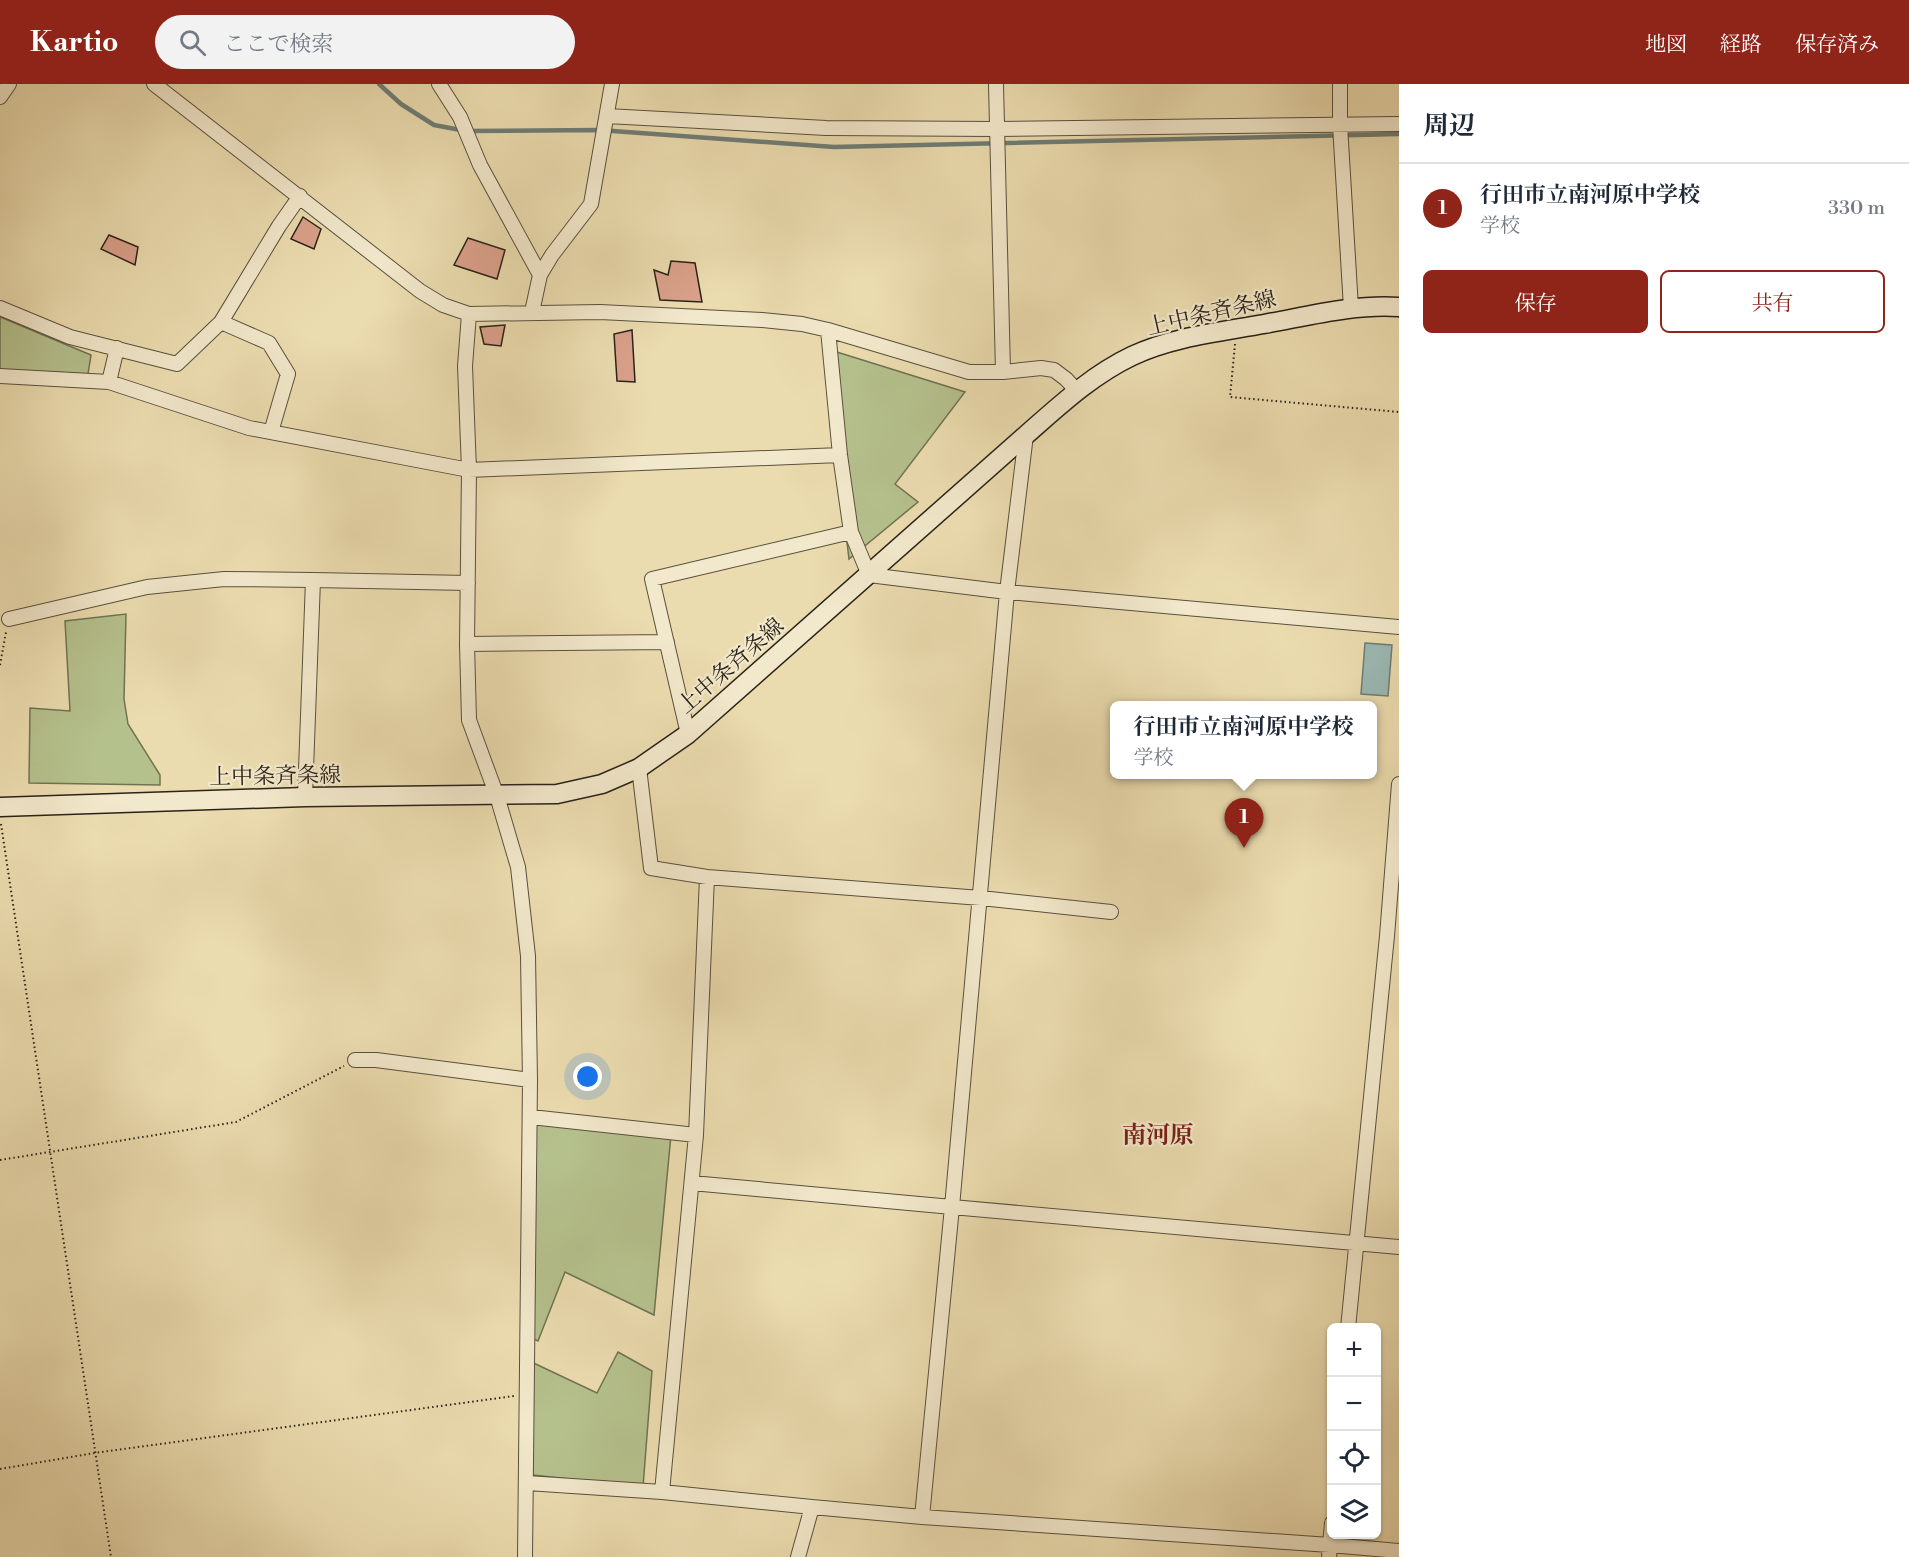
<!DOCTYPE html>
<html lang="ja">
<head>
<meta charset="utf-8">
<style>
  body { margin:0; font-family:"Libre Bodoni","Noto Serif JP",serif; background:#f2f2f3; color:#1f2937 }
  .controls { position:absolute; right:18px; bottom:18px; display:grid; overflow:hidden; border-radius:9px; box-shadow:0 2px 4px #0004 }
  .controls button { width:54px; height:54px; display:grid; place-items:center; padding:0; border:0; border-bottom:2px solid #e0e1e3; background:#fff; color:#1f2937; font:30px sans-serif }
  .you { position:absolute; left:588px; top:993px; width:21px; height:21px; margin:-15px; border:4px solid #fff; border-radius:50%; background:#1a73e8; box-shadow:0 0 0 9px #1a73e833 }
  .badge { display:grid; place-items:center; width:39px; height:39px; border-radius:50%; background:#8f2418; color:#fff; font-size:20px; font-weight:700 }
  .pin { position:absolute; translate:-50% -50px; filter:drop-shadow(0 2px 3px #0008) }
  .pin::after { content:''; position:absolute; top:32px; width:21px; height:18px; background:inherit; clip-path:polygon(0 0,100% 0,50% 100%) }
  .popup { position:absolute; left:1110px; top:617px; width:267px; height:78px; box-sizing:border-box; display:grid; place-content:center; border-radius:9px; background:#fff; filter:drop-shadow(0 2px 4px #0005); font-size:20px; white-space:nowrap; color:#747a83 }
  .popup b { font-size:22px; color:#1f2937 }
  .popup::after { content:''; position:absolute; left:50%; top:100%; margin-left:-12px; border:12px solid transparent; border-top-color:#fff }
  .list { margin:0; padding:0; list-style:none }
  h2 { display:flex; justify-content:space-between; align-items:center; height:78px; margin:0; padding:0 24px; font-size:26px }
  h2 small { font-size:20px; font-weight:400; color:#747a83 }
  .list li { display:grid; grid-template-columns:39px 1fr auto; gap:18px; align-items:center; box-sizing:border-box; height:90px; padding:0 24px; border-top:2px solid #e0e1e3 }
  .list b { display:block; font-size:22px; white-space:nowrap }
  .list p { margin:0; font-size:20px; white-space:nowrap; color:#747a83 }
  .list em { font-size:20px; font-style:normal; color:#747a83 }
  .actions { display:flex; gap:12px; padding:18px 24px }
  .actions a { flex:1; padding:14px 0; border:2px solid #8f2418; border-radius:9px; text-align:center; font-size:21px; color:#8f2418 }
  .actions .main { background:#8f2418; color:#fff }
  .icon { flex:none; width:33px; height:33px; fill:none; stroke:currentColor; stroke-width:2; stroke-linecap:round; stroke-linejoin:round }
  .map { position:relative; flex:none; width:1399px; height:1473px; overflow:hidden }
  header { display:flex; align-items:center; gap:36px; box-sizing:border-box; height:84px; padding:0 30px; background:#8f2418; color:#fff }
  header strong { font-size:28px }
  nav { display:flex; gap:33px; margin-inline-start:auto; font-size:21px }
  .search { width:420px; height:54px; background:#f2f2f3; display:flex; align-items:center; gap:15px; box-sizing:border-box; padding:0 21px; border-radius:33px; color:#747a83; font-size:22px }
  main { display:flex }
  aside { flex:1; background:#fff }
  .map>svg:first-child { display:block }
  .green { fill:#b5c18d; stroke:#707253; stroke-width:1.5 }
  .water { fill:#9bb9b4; stroke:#6e7d76; stroke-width:1.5 }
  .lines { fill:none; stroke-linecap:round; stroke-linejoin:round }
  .stream { stroke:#6e7d76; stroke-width:4.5 }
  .building { fill:#dba18b; stroke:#2a2219; stroke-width:1.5 }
  .minor-casing { stroke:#5a503e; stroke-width:16 }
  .secondary-casing { stroke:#2a2219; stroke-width:21 }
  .path { stroke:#2a2219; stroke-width:2; stroke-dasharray:1.5 3; stroke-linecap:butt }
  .minor { stroke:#f2e8cb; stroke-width:14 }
  .secondary { stroke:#f2e8cb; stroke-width:18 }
  .labels { text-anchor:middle; stroke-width:4.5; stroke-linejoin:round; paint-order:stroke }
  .street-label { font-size:22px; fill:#2a2219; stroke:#f2e8cb }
  .neighbourhood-label { font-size:24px; font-weight:bold; fill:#7a1f14; stroke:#f2e8cb }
</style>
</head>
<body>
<header>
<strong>Kartio</strong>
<div class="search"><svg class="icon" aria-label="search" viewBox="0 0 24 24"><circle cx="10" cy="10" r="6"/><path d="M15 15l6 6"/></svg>ここで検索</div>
<nav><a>地図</a><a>経路</a><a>保存済み</a></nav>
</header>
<main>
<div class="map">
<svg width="1399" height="1473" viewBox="0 0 1399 1473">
  <rect width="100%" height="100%" fill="#ebdcaf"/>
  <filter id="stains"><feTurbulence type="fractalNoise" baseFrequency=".00333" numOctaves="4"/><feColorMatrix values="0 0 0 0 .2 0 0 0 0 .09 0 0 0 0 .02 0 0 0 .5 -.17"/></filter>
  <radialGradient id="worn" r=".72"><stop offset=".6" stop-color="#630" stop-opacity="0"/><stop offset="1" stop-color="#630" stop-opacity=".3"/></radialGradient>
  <path class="green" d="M0,233L91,271L87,296L0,291Z
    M824,264L965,308L895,400L918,418L849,475Z
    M126,530L124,615L128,640L160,691V701L29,699L30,624L70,627L65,537Z
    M525,1038L671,1051L654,1231L565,1188L538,1257L521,1249Z
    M618,1268L652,1287L643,1403L523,1390V1274L597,1309Z"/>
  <path class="water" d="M1365,559L1392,561L1388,612L1361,610Z"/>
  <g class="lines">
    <path class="stream" d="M379,0L401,20L434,41L466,47L599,46L834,63L1399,50"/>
  </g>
  <path class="building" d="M303,133L321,145L314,165L291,155Z
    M109,151L138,163L135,181L101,165Z
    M468,154L505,166L497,195L454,181Z
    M671,177L695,179L702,218L660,216L654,186L668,191Z
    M505,241L501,262L484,260L480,243Z
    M632,246L635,298L617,297L614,250Z"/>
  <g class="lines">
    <defs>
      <path id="minor" d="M154,0L420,207L443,221L469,230L600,228L762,236L802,240L828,246L969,288H1003L1041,284L1054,286L1066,295L1077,307
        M439,0L460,33L480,81L540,191L532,228
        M996,0L1003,288
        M1340,0V41L1351,224
        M0,13L9,0
        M607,32L826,44L996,45L1399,40
        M540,191L552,171L591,120L612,0
        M0,224L70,253L177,280L221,238L279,142L300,112
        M221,238L269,259L288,290L271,348
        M828,246L840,371L851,448L869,491L1007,508L1026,351
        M0,292L109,298L249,344L469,386L840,371
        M109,298L117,264
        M9,535L147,503L224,495L313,496
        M1399,543L1007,508L952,1123L1399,1163
        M467,560L667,558
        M688,650L652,495L851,448
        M639,684L651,784L707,793L981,814L1111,828
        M305,713L313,496L468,499
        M355,976H376L530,996L528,872L518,783L497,712L469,636L467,560L469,386L465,282L469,230
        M531,1033L696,1051
        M692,1099L952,1123L922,1433
        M1348,1244L1387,852L1399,700
        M527,1399L662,1408L812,1423L798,1473
        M662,1408L696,1051L707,793
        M812,1423L922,1433L1330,1461L1329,1473
        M1332,1439L1330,1461L1399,1467
        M525,1473L530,996"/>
      <path id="secondary" d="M0,723L305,713L557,710L602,700L639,684L688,650L1026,351C1059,322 1092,291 1132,272C1172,253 1220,248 1264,240C1309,232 1353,220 1399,223"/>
    </defs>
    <use href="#minor" class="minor-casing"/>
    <use href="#secondary" class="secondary-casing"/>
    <path class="path" d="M1235,260L1230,313L1399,328
      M0,581L6,548
      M1,740L111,1473
      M0,1076L236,1038L344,982
      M0,1385L94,1369L514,1312"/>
    <use href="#minor" class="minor"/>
    <use href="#secondary" class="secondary"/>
  </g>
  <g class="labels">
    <g class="street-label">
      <text transform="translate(1211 228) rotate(-13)" y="8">上中条斉条線</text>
      <text transform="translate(730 581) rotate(-41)" y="8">上中条斉条線</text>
      <text transform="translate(275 691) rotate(-1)" y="8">上中条斉条線</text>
    </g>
    <g class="neighbourhood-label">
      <text x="1158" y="1059">南河原</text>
    </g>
  </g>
  <rect width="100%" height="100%" filter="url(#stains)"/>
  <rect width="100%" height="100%" fill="url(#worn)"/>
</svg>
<div class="controls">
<button>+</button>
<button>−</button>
<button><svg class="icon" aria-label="locate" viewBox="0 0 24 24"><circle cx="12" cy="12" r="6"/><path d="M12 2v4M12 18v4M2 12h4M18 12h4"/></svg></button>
<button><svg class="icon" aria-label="layers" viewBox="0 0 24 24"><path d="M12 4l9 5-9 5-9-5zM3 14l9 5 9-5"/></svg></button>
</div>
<div class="you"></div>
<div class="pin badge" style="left:1244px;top:764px">1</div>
<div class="popup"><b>行田市立南河原中学校</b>学校</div>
</div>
<aside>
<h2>周辺<small></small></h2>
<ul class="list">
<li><span class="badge">1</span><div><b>行田市立南河原中学校</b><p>学校</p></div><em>330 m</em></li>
</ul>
<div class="actions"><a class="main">保存</a><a>共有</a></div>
</aside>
</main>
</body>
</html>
